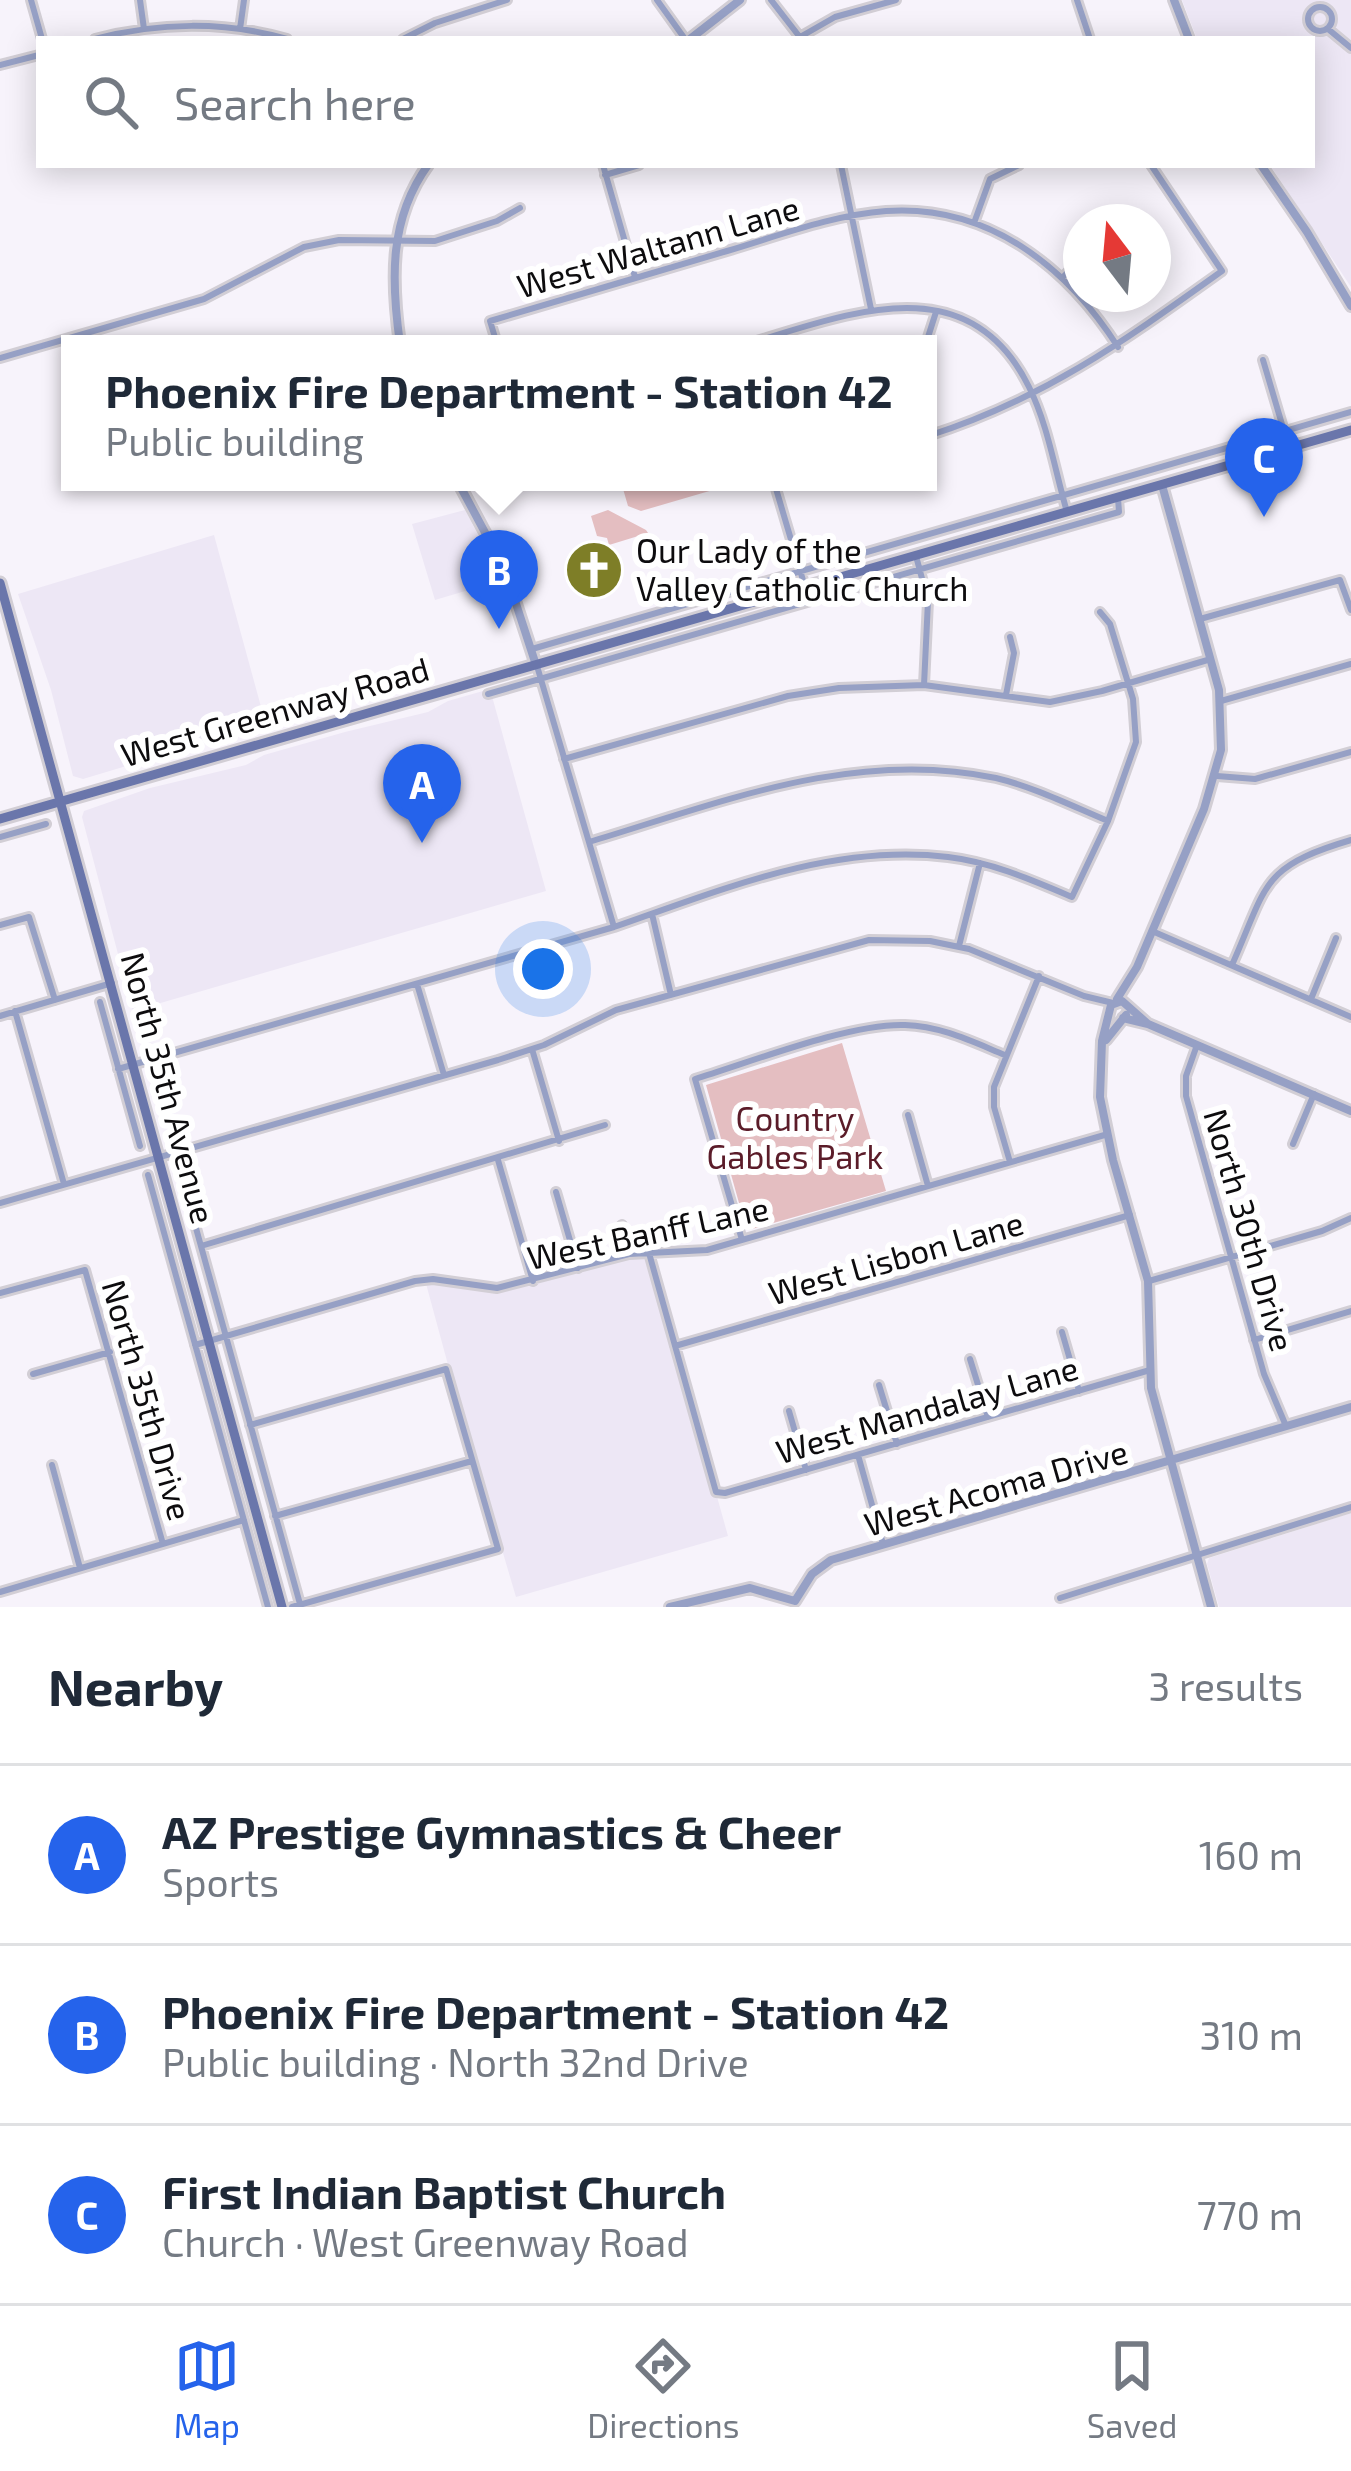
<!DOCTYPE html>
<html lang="en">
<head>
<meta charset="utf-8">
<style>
  body { margin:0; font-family:"Exo 2",sans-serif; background:#f6f6f7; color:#1f2937 }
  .compass { position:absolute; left:1063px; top:204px; width:108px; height:108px; border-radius:50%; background:#fff; box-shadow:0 6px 30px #0003; rotate:344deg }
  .you { position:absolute; left:543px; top:969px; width:42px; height:42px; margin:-30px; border:9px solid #fff; border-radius:50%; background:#1a73e8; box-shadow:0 0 0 18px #1a73e833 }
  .badge { display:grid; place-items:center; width:78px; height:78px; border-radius:50%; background:#2563eb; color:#fff; font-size:39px; font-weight:700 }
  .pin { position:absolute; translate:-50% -99px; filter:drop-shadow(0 3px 6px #0008) }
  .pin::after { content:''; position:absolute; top:63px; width:42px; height:36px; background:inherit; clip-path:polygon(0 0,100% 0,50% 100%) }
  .popup { position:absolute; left:61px; top:335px; width:876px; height:156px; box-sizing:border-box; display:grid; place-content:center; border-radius:0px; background:#fff; filter:drop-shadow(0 3px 9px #0005); font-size:39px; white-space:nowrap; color:#747a83 }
  .popup b { font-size:45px; color:#1f2937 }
  .popup::after { content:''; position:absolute; left:50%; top:100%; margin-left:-24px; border:24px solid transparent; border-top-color:#fff }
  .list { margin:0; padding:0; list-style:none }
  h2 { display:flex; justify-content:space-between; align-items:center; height:156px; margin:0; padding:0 48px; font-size:51px }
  h2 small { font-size:39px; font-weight:400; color:#747a83 }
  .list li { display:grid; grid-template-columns:78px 1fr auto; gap:36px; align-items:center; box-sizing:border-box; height:180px; padding:0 48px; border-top:3px solid #e0e1e3 }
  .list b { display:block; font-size:45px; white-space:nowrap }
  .list p { margin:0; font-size:39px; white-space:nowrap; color:#747a83 }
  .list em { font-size:39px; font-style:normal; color:#747a83 }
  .icon { flex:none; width:66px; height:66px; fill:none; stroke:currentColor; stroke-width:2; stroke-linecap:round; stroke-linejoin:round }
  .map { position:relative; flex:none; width:1351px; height:1607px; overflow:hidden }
  .search { position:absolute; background:#fff; box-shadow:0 6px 30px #0003; left:36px; right:36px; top:36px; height:132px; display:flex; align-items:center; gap:30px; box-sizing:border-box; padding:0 42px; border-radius:0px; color:#747a83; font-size:45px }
  .sheet { height:696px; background:#fff }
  nav { display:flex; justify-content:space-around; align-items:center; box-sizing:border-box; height:168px; border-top:3px solid #e0e1e3; background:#fff; font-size:33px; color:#747a83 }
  nav a { display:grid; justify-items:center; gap:6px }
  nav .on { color:#2563eb }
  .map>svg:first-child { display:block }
  .built { fill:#ede7f5 }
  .green { fill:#e4bec1 }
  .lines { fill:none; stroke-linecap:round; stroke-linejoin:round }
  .minor-casing { stroke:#d2ced5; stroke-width:12 }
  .tertiary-casing { stroke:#d2ced5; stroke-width:14 }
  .secondary-casing { stroke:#d2ced5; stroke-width:15 }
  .minor { stroke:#96a0c5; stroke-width:6 }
  .tertiary { stroke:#96a0c5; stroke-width:8 }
  .secondary { stroke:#6a76ab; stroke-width:9 }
  .labels { text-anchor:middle; stroke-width:12; stroke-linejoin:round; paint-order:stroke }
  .street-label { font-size:33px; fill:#0d0c0e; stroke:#fff }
  .poi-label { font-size:33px; fill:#0d0c0e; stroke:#fff; text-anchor:start }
  .park-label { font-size:33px; fill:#5b1c29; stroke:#fff }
</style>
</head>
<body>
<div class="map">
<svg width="1351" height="1607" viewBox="0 0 1351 1607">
  <rect width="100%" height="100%" fill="#f7f3fb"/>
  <path class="built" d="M1182,0H1351V287L1270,165H1312V39H1197Z
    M465,510L502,580L435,600L412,524Z
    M214,535L266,725L147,756L143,761L83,779L73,776L51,690L18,594Z
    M490,689L546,891L133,1011L82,817L84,811L150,788L246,765L264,755L345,732L428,712L448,701Z
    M649,1253L728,1536L516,1597L503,1553L498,1549L425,1280L486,1288L629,1254Z
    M1351,1513V1607H1219L1207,1564L1209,1558Z"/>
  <path class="green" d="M621,482H729L730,485L641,511L628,506Z
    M608,510L646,530L648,533L609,545L607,538L597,536L591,516Z
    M842,1043L886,1191L752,1229L746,1228L706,1085Z"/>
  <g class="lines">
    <defs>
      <path id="minor" d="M31,0L42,39
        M140,0L144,29
        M657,0L685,39
        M771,0L799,36
        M1077,0L1090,39
        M1308 19a12 12 0 1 1 24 0a12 12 0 1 1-24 0Z
        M240,29L244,0
        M1328,29L1351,48
        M800,37L835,17L896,0
        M95,39C158,22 225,21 287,39
        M403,39L435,23L507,0
        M0,65L39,55
        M603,165L635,277
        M841,165L871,309
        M605,175L639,165
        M974,223L990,179L1019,165
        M1063,277L1081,259
        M928,337L936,312
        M497,344L490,321C569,298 648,274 727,251C778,236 832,215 886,211C988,204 1066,266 1118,347
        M747,344C846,315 968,263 1029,387C1048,425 1055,471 1067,512
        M0,358L204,299L304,247L339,240L435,241L497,221L520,208
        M1263,360L1289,448
        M928,436C1044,399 1124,341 1222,271L1151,165
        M774,482L805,587
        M916,556L928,601L924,685
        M1200,619L1340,580L1351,610
        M532,649L1351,412
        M537,666L614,927
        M488,694L1119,512L1118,498
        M1006,695L1014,653L1010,637
        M1221,701L1351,664
        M564,759L788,696L839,688L924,685L1050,702L1102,691L1211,659
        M1217,776L1255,779L1351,752
        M0,837L46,824
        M589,842C722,802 855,748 996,778C1034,787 1072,806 1108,821
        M652,914L671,995
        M0,925L29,917L55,1000
        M1152,931L1351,1017
        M959,946L980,863
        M1232,965C1268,884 1260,867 1351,840
        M417,984L444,1075
        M1311,999L1336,938
        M100,1002L140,1146
        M15,1011L64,1184
        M0,1016L112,983
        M1197,1045L1186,1076V1096L1264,1374L1286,1426
        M532,1049L559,1141
        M118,1069L614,927C721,890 832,843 948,857C991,862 1032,880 1072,897L1108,821L1136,742L1133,699L1110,624L1100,612
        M908,1115L928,1186
        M1293,1144L1314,1094
        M498,1160L533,1281
        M1010,1162L994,1107V1087L1039,976
        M148,1175L268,1607
        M186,1192L300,1604
        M556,1192L578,1268
        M0,1203L498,1060L544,1045L616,1010L869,940L930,941L969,949L1084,996L1113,1003
        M622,1225L629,1254
        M742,1240L695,1079C751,1062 850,1023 905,1025C941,1026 973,1042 1005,1055
        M201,1246L605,1125
        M649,1253L716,1492L725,1493L1150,1370
        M1149,1281L1322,1231L1351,1218
        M0,1293L85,1270L163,1544
        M1062,1332L1079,1391
        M1254,1340L1351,1311
        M195,1345L415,1281L433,1279L497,1288L629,1254L707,1250L1108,1134
        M675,1346L1130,1215
        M970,1359L988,1417
        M33,1374L110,1352
        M879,1385L897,1444
        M789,1411L806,1470
        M250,1425L446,1369L498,1549L292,1607
        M858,1455L883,1544
        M52,1465L80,1568
        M275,1516L472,1461
        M0,1592L244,1520
        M1060,1598L1351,1507"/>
      <path id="tertiary" d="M1174,0L1189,39
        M690,39L740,0
        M1261,165L1307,232L1351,306
        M400,344C391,280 389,219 428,165
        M458,482L505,570L536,665
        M1117,999L1137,967L1204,809L1221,750L1219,690L1162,485
        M1123,1018L1148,1024L1351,1111
        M1148,1024L1122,1001L1111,1005L1102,1041L1100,1097L1113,1160L1148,1281L1151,1388L1211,1607
        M1106,1040L1126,1015
        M670,1607L750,1588L795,1601L812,1574L831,1560L1351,1407"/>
      <path id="secondary" d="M0,583L282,1607
        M0,819L1351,430"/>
    </defs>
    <use href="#minor" class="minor-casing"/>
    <use href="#tertiary" class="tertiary-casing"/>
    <use href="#secondary" class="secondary-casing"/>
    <use href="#minor" class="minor"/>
    <use href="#tertiary" class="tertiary"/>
    <use href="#secondary" class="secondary"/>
  </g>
  <defs>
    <symbol id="church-disc" viewBox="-11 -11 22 22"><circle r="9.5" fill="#7e7e27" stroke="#fff"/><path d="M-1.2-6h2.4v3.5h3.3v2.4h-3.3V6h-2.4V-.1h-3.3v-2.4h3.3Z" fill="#fff"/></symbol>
  </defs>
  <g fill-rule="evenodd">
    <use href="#church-disc" x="561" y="537" width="66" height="66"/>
  </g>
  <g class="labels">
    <g class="street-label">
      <text transform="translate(658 247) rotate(-16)" y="12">West Waltann Lane</text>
      <text transform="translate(275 712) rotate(-16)" y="12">West Greenway Road</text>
      <text transform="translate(168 1088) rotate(75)" y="12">North 35th Avenue</text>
      <text transform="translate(1249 1230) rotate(74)" y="12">North 30th Drive</text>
      <text transform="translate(648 1233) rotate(-12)" y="12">West Banff Lane</text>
      <text transform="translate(896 1258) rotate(-16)" y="12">West Lisbon Lane</text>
      <text transform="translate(147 1400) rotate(74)" y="12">North 35th Drive</text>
      <text transform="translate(927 1410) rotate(-16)" y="12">West Mandalay Lane</text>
      <text transform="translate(996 1488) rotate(-16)" y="12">West Acoma Drive</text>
    </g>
    <g class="poi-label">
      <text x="636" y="563">Our Lady of the<tspan x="636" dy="38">Valley Catholic Church</tspan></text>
    </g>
    <g class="park-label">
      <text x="795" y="1131">Country<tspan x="795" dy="38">Gables Park</tspan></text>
    </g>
  </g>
</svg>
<svg class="compass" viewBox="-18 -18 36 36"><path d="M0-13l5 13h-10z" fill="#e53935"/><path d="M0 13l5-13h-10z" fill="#747a83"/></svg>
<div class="you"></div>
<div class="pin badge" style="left:422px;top:843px">A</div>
<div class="pin badge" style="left:499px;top:629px">B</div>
<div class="popup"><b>Phoenix Fire Department - Station 42</b>Public building</div>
<div class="pin badge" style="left:1264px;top:517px">C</div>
<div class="search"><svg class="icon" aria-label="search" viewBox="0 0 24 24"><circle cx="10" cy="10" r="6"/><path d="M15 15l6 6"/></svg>Search here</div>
</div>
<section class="sheet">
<h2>Nearby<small>3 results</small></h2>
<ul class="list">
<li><span class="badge">A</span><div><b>AZ Prestige Gymnastics &amp; Cheer</b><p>Sports</p></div><em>160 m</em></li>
<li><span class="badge">B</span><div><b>Phoenix Fire Department - Station 42</b><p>Public building · North 32nd Drive</p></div><em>310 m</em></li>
<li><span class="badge">C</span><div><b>First Indian Baptist Church</b><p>Church · West Greenway Road</p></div><em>770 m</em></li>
</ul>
</section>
<nav>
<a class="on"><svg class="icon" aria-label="map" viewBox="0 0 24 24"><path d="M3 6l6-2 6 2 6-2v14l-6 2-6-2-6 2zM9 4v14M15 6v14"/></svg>Map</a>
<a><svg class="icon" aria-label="directions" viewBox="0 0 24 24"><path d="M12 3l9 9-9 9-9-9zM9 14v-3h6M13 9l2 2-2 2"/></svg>Directions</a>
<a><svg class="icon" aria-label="saved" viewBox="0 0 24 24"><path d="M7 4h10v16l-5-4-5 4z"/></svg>Saved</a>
</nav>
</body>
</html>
